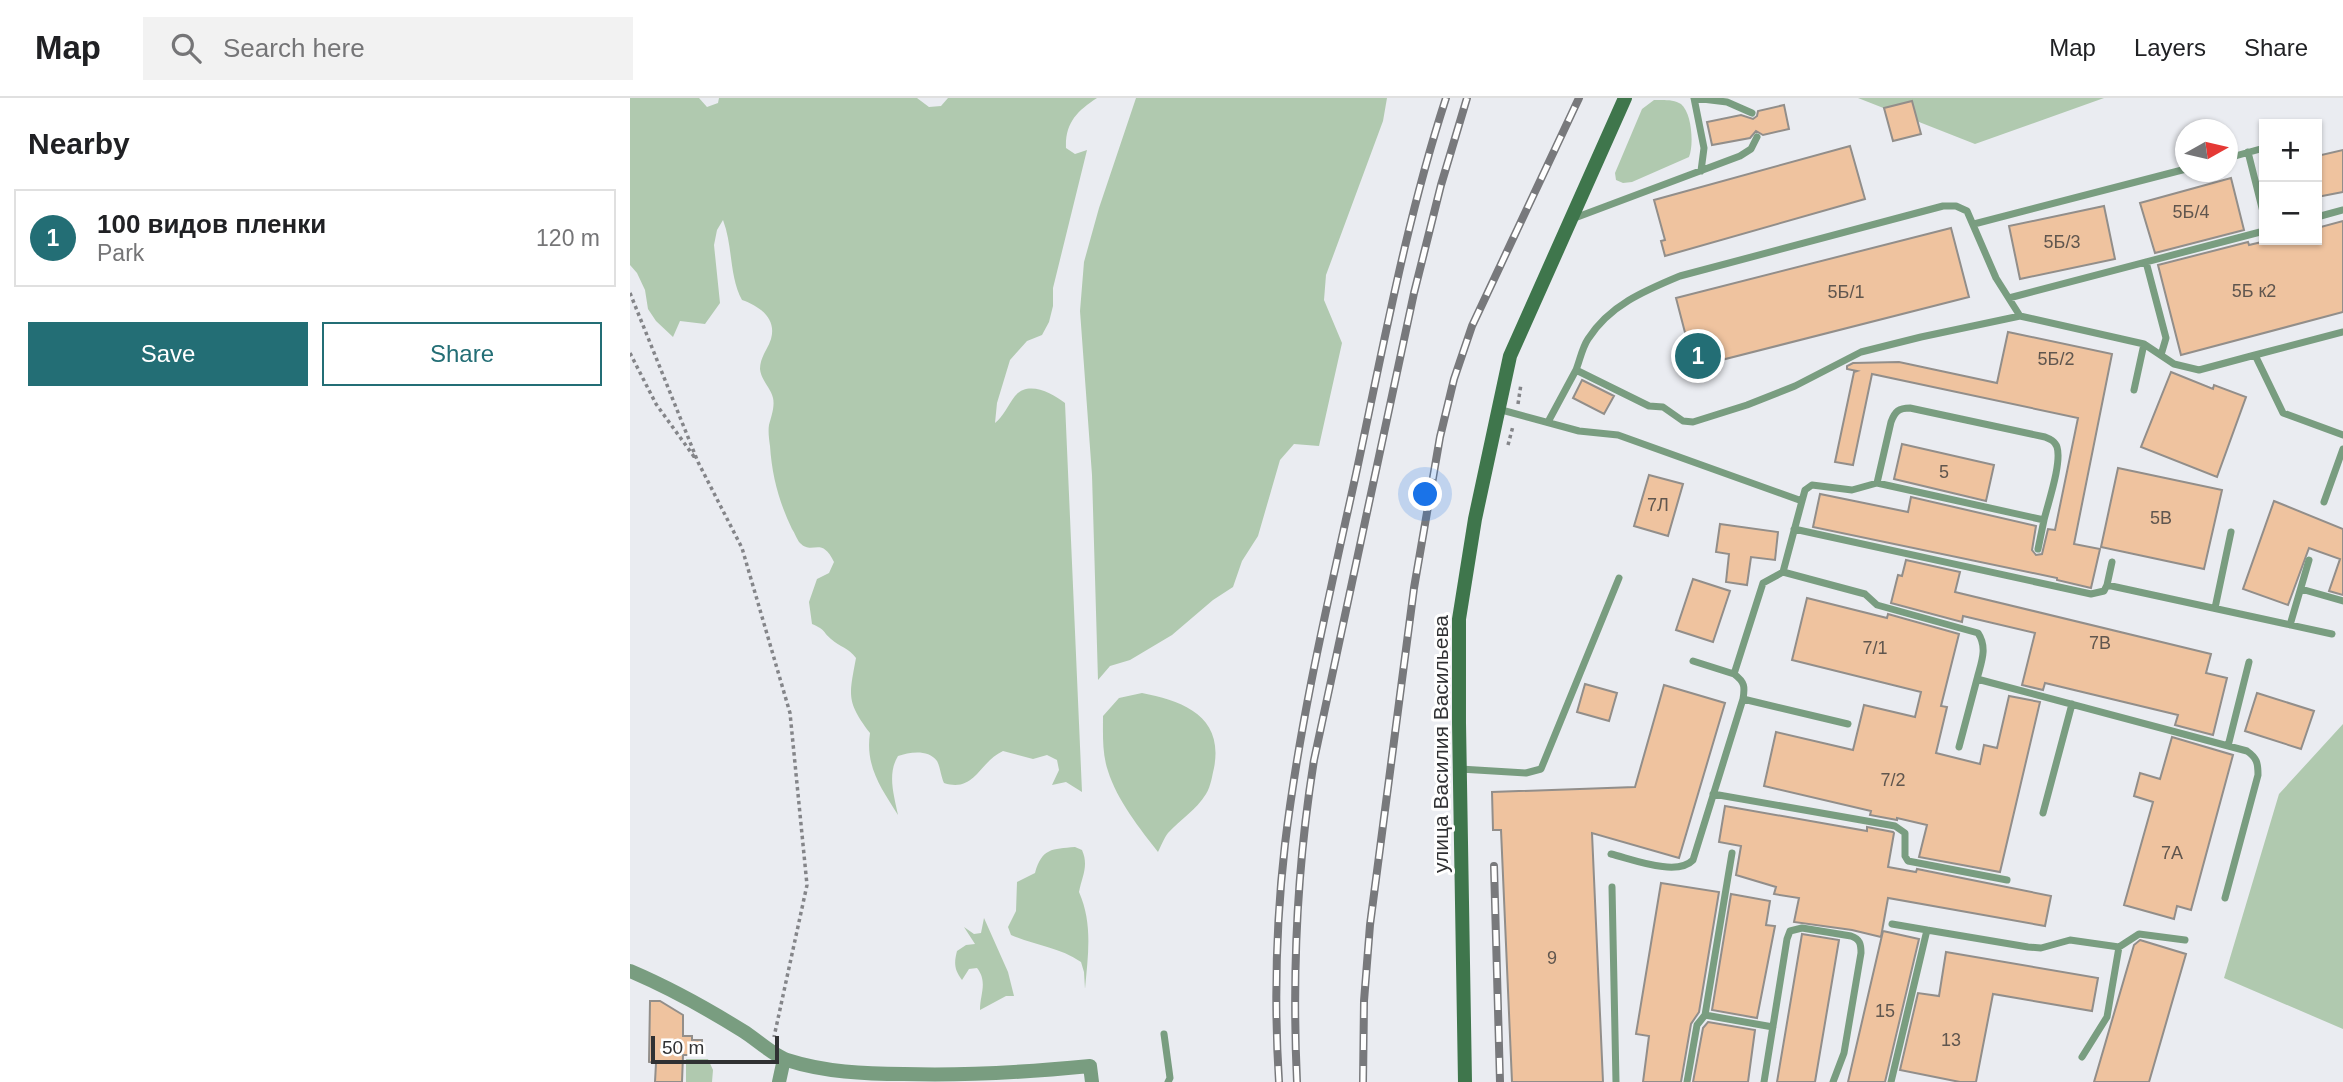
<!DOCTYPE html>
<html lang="en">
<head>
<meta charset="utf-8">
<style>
  body { margin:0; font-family:Arial,sans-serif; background:#f2f2f2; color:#202124 }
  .controls { position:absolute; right:21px; top:21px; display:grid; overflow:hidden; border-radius:0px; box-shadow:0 2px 5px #0004 }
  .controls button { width:63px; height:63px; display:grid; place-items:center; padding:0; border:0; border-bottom:2px solid #e0e0e0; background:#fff; color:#202124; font:35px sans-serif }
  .compass { position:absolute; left:1545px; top:21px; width:63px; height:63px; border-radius:50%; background:#fff; box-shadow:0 2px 5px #0004; rotate:82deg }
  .scale { position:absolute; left:21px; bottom:18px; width:128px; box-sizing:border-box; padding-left:7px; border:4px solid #303133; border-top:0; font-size:19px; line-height:24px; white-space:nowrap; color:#303133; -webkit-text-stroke:5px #fff; paint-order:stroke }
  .you { position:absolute; left:796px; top:397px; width:24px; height:24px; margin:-18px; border:5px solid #fff; border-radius:50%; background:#1a73e8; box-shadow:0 0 0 10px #1a73e833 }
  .badge { display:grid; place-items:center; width:46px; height:46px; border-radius:50%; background:#236e75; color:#fff; font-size:23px; font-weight:700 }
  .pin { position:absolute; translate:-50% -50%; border:4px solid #fff; box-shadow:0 2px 7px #0006 }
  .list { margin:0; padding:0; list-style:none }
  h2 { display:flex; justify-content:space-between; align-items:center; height:91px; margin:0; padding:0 28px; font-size:30px }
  h2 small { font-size:23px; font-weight:400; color:#757577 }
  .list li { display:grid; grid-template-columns:46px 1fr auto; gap:21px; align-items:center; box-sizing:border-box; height:98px; margin:0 14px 14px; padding:0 14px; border:2px solid #e0e0e0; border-radius:0px }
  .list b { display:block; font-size:26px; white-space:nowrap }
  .list p { margin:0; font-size:23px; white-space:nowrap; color:#757577 }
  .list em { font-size:23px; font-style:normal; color:#757577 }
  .actions { display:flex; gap:14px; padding:21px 28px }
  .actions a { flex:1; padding:16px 0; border:2px solid #236e75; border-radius:0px; text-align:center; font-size:24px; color:#236e75 }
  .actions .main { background:#236e75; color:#fff }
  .icon { flex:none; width:38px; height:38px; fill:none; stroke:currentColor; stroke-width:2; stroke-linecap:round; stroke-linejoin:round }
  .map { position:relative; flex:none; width:1713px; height:984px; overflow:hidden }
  header { display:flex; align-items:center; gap:42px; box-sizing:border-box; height:98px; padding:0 35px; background:#fff; border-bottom:2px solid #e0e0e0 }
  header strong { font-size:33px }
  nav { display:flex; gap:38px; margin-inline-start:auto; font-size:24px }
  .search { width:490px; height:63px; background:#f2f2f2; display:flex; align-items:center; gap:18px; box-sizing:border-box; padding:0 24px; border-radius:0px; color:#757577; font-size:26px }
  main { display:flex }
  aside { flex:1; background:#fff }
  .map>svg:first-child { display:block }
  .green { fill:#b0c9af }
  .building { fill:#efc39f; stroke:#928e8a; stroke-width:2 }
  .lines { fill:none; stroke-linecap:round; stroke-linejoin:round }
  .path { stroke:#848589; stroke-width:3.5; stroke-dasharray:3.5 3.5; stroke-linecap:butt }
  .lane { stroke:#799d80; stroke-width:7 }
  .street { stroke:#799d80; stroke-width:14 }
  .secondary { stroke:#3f764c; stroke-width:14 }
  .rail-casing { stroke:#78797c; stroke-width:8 }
  .rail { stroke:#fff; stroke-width:5; stroke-dasharray:16; stroke-linecap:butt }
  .labels { text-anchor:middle; stroke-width:6; stroke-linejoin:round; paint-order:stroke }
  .number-label { font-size:18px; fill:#60564e }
  .street-label { font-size:21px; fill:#303133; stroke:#fff }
</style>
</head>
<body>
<header>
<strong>Map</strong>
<div class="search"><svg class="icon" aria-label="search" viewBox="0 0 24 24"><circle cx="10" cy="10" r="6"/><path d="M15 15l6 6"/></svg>Search here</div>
<nav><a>Map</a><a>Layers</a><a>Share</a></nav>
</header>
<main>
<aside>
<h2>Nearby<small></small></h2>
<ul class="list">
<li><span class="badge">1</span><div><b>100 видов пленки</b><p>Park</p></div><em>120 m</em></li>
</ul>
<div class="actions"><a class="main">Save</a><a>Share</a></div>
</aside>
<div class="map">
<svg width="1713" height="984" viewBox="0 0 1713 984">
  <rect width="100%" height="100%" fill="#eaecf1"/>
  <path class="green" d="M0,0H69L77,9L88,5L89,0H287L299,9L311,8L318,0H467C447,13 435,25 436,50L445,56L457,52L423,190V208L419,224L412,237L397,243L380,262L367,305L365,325C373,319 378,307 385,298C398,282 422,295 435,305L452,694L436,684L422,687L429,672L427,662L417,657L403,661L373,653C349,664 345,695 314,685C311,679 310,668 307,663C298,651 280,654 268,658C257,676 264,697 268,717C251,690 235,668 240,635C216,603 219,598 226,560C219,550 210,549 201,541C192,533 196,532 182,526L179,504L187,481L199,475L204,464C191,437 183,458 170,445C167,442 165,435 162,431C149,404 142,378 140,348C139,341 138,333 139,327C141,319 145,309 143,300C141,290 131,282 130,271C130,259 138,251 141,241C147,220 129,208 112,202C99,178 103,148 93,122L87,132L84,147L90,205L75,226L50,223L43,239L26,223L18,211L15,192L7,175L0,167Z
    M506,0H757L753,23L696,177L694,202L712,245L689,348L664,346L650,362L628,438L612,463L603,489L583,502L542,537L500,562L480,568L468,582L462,377L450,213L454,164L469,110Z
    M1228,0H1474L1345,46Z
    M1024,2C1032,2 1044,1 1051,6C1062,15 1064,47 1059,59L1002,84L993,85L986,82L985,75L1012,11Z
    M512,595C553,603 594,618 584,670C582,678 581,688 576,696C566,712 551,721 538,735C534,740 531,748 528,754C510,731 487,702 478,673C472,656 473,636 473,618L489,600Z
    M1713,626V931L1594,880L1649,696Z
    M445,749L452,752C459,768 452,778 449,794C463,826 458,857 455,891L454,874L451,864C429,849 404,847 381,837L378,829L386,813L387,784L405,775C412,750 422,751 445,749Z
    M354,820L378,874L384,898H376L350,912C350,896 358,884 347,870L339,871L332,882C324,871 324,865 327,853L336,847L345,846L334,829L344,836L351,835Z
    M56,961H78L83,972L82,984H56Z"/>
  <path class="building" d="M1282,3L1291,36L1263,43L1254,10Z
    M1154,7L1159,31L1133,37L1126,33L1120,40L1082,47L1077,24L1111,17L1123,21L1127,18L1128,13Z
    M1220,48L1235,101L1035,158L1031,143L1035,142L1024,102Z
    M1713,52V94L1687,99V58Z
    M1601,80L1614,132L1525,155L1510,105Z
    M1474,108L1485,161L1390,181L1379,128Z
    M1713,123V214L1551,257L1528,167L1618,144L1619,147L1640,142H1687V130Z
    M1321,130L1339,199L1064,269L1046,200Z
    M1378,234L1482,256L1444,446L1470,451L1461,490L1427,482V480L1183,429L1190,396L1278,414L1281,399L1406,428L1402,452L1406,457L1412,456L1418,431L1425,432L1448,320L1242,276L1223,367L1205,364L1224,274L1227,273L1217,271V268L1223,265L1269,264L1367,285Z
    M1541,274L1583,291L1584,287L1616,299L1587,379L1511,349Z
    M952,282L984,298L974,316L943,300Z
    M1272,346L1364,367L1356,403L1264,381Z
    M1488,370L1592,392L1574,471L1471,449Z
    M1019,377L1053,386L1038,438L1004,428Z
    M1644,403L1713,431V497L1699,493L1710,461L1679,450L1658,507L1613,491Z
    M1090,426L1148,434L1145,462L1121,459L1117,487L1096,484L1099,456L1086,454Z
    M1276,462L1330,474L1325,494L1581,556L1576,575L1597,580L1583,637L1545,627L1548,617L1415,585L1413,592L1392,587L1405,535L1333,518L1332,524L1261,505L1268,477L1272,478Z
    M1063,481L1100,493L1083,544L1046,532Z
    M1177,500L1257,520L1258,516L1329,536L1311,608L1317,609L1306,655L1350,666L1354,647L1367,650L1379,598L1410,604L1370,774L1289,759L1297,727L1267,720V722L1240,717L1241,713L1134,688L1146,634L1223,652L1234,607L1285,619L1291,594L1162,562Z
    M955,586L987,595L979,623L947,614Z
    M1034,587L1095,605L1049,760L962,735L973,984H882L871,732H863L862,694L1005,689Z
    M1627,595L1684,613L1671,651L1615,633Z
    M1542,639L1603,657L1561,812L1547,808L1544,821L1494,807L1523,704L1504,698L1510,675L1530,681Z
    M1095,708L1237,733V729L1263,734L1264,735L1258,769L1286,774L1287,771L1421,798L1415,828L1258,800L1251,839L1222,832L1164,824L1169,800L1144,796L1146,789L1106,777L1111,748L1089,744Z
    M1031,785L1089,794L1069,914L1061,926L1051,984H1013L1019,938L1006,936Z
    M1101,796L1140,803L1136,827L1145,828L1127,920L1082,912Z
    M1253,833L1289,841L1255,984H1218Z
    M1172,836L1209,842L1185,984H1147Z
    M1510,842L1556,856L1519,984H1464L1504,847Z
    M1316,854L1468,880L1462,913L1363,896L1346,984H1330L1270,972L1288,895L1309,898Z
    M20,903H30L53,917V938H62V942H72V957H53L52,984H25L26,965L19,964Z
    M1078,924L1125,932L1118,984H1063L1073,930Z"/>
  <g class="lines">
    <path class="path" d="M0,195L68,364L112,450L160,615L177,787L144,939
      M0,255L26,306L65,360
      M888,306L891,286
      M878,347L883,328"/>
    <path class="lane" d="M1064,0L1074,50L1071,73
      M1064,0L1097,4L1122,15
      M1618,54L1634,118
      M1598,60L1634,50
      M1687,119L1713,112
      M942,121L1110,58L1121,51L1127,39
      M1344,126L1556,71
      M1516,164L1536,240L1531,257
      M1379,200L1634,133
      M1625,257L1713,234
      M946,272C950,262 952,250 958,241C980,207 1014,193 1050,178L1313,108H1326L1337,113L1366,180L1390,218
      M1504,292L1514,246
      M868,311L949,333L988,337L1172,403L1153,474L1133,485L1104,576C1115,584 1115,589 1113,601L1063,762C1047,779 1002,761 981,756
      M918,324L946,272L1019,308L1033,309L1053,323L1063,324L1117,307L1165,288L1231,254L1291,239L1390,218L1514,246L1544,266L1569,272L1625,257L1653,315L1713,337
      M1247,385L1261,324C1265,313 1269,310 1280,310L1415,339C1420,341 1425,343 1427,349C1432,365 1418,405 1414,422
      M1172,403L1175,392L1182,387L1222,392L1247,385L1414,422L1408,451
      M1694,404L1713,351
      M1164,431L1461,496L1474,493L1477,487L1702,536
      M1153,474L1235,496L1247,507L1348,535C1358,550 1351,565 1347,581L1617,653C1627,660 1628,665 1628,677L1595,800
      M1477,487L1482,464
      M1671,491L1713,503
      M1585,510L1601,434
      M1660,527L1679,462
      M1063,563L1104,576
      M1113,601L1218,626
      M1598,648L1619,564
      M1329,649L1347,581
      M830,671L896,675L911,671L989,480
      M1083,696L1265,728L1275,735V758L1278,763L1377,782
      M1413,715L1442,606
      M1102,755L1075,917L1143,929
      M982,789L986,984
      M1262,826L1297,832
      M534,936L540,980L538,984
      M1452,959L1477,919L1489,849
      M1057,984L1067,927L1075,917
      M1134,984L1157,841L1160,833L1172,830L1221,838C1230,841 1231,846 1231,855L1214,955L1203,984
      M1261,984L1297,832L1398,849L1411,850L1440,842L1489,849L1509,836L1555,842"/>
    <path class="street" d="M0,873C40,890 76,910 113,933C126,941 144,958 157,962C194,974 235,976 274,976C336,978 398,974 460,968L462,984
      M149,984L154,961"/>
    <path class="secondary" d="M835,984L829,625V521L845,421L880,258L995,0"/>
    <defs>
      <path id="rail" d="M864,768L870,984
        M649,984C644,905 646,825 655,746C670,621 699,499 726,376C753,250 776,123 816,0
        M667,984C662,876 667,768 684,662L784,195L811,87L837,0
        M733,984L734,903L740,827L784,490L810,339L824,281L842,228L949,0"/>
    </defs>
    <use href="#rail" class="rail-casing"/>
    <use href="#rail" class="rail"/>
  </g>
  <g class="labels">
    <g class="number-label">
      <text x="1561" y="120">5Б/4</text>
      <text x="1432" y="150">5Б/3</text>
      <text x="1624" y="199">5Б к2</text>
      <text x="1216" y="200">5Б/1</text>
      <text x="1426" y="267">5Б/2</text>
      <text x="1314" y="380">5</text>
      <text x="1028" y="413">7Л</text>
      <text x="1531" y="426">5В</text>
      <text x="1470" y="551">7В</text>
      <text x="1245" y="556">7/1</text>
      <text x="1263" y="688">7/2</text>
      <text x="1542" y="761">7А</text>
      <text x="922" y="866">9</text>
      <text x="1255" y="919">15</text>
      <text x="1321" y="948">13</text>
    </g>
    <g class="street-label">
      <text transform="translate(811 646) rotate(-90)" y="7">улица Василия Васильева</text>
    </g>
  </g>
</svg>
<div class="controls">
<button>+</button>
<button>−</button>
</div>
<svg class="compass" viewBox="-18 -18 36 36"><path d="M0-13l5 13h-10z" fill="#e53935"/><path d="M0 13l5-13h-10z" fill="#757577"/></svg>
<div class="scale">50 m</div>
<div class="you"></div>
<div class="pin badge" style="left:1068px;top:258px">1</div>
</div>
</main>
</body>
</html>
